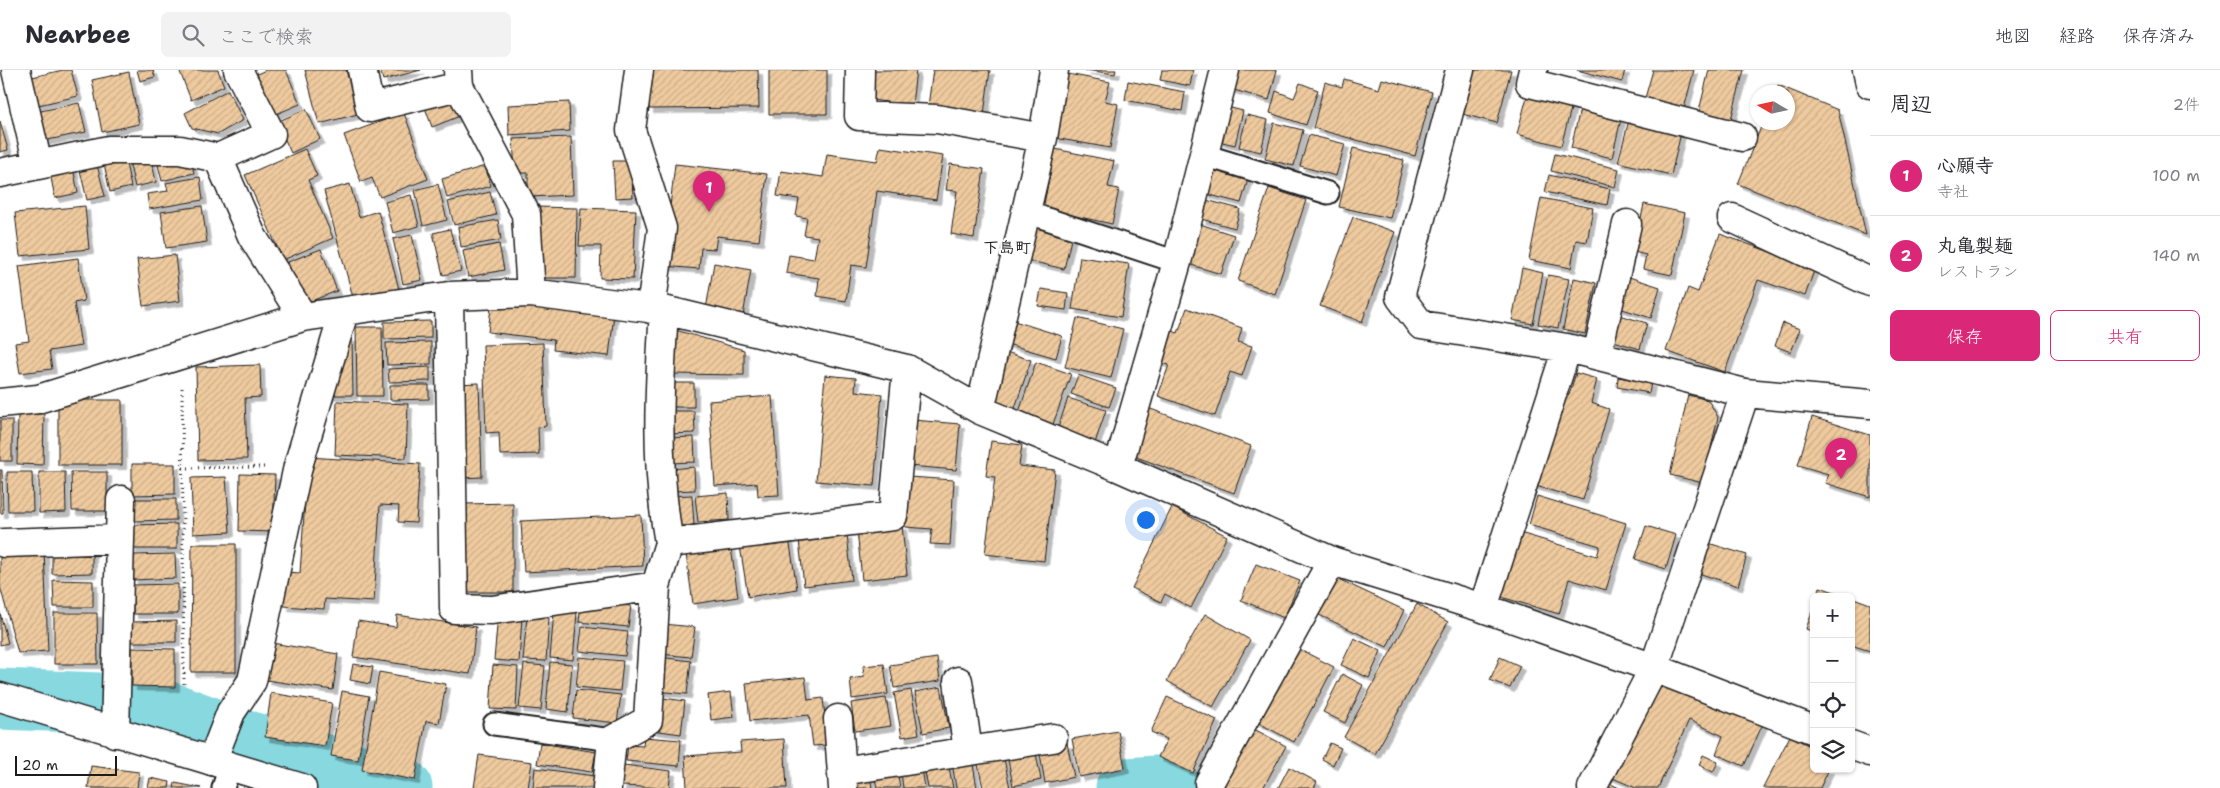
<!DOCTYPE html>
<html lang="ja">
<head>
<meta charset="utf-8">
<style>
  body { margin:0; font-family:"Shantell Sans","Klee One",sans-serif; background:#f2f2f3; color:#2b2b33 }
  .controls { position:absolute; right:15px; bottom:15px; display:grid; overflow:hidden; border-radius:8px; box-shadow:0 1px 4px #0004 }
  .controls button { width:45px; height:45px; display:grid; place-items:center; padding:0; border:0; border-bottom:1px solid #e1e1e2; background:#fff; color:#2b2b33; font:25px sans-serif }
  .compass { position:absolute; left:1750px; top:15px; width:45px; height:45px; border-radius:50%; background:#fff; box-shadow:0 1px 4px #0004; rotate:279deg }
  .scale { position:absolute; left:15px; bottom:12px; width:102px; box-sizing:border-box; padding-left:5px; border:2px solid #1c1c1c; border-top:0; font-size:14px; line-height:18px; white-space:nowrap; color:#1c1c1c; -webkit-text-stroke:4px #fff; paint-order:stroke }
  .you { position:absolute; left:1145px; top:449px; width:18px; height:18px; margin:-12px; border:4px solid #fff; border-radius:50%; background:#1a73e8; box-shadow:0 0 0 8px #1a73e833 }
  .badge { display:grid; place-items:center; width:32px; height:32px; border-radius:50%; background:#db2777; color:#fff; font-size:16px; font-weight:700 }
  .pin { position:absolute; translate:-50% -41px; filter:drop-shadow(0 1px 2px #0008) }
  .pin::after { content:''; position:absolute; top:26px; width:18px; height:15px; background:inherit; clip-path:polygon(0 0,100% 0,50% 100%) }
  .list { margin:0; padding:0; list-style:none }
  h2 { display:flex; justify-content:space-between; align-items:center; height:65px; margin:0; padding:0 20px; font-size:21px }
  h2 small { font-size:16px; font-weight:400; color:#7c7c81 }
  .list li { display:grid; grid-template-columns:32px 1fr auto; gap:15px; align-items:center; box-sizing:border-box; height:80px; padding:0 20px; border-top:1px solid #e1e1e2 }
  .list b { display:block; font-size:19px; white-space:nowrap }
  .list p { margin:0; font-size:16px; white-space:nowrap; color:#7c7c81 }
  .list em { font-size:16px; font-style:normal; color:#7c7c81 }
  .actions { display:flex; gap:10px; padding:15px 20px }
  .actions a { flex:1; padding:11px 0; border:1px solid #db2777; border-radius:8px; text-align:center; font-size:18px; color:#db2777 }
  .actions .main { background:#db2777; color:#fff }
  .icon { flex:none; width:28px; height:28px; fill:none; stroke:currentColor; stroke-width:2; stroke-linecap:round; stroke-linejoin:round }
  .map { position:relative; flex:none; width:1870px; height:718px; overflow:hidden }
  header { display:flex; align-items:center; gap:30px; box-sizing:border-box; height:70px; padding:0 25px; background:#fff; border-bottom:1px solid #e1e1e2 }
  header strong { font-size:24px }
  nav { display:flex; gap:28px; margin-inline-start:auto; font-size:18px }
  .search { width:350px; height:45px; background:#f2f2f3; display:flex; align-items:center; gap:12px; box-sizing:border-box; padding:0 18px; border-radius:8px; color:#7c7c81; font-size:19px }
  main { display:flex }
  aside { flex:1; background:#fff }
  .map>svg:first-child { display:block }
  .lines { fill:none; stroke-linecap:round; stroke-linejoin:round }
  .river { stroke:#87d8df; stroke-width:61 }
  .building { fill:url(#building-hatch); stroke:#1c1c1c; filter:url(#shadow) }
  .lane-casing { stroke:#1c1c1c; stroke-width:25 }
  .street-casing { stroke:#1c1c1c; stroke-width:31 }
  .secondary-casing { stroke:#1c1c1c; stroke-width:31 }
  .highway-casing { stroke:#1c1c1c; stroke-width:31 }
  .path { stroke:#1c1c1c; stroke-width:3; stroke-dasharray:1 4; stroke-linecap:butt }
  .lane { stroke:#fff; stroke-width:21 }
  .street { stroke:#fff; stroke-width:28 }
  .secondary { stroke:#fff; stroke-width:28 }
  .highway { stroke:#fff; stroke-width:28 }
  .labels { text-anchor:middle; stroke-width:4.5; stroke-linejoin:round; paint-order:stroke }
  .neighbourhood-label { font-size:16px; font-weight:bold; fill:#1c1c1c; stroke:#fff }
</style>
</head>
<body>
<header>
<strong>Nearbee</strong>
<div class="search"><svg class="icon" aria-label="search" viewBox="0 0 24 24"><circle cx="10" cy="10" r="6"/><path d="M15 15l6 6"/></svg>ここで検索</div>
<nav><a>地図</a><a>経路</a><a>保存済み</a></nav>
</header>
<main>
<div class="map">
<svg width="1870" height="718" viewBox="0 0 1870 718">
  <defs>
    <pattern id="building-hatch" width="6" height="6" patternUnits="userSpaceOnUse" patternTransform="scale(1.25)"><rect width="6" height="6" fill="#efca9f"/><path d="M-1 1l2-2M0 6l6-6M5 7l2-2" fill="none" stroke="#ccad88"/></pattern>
    <filter id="shadow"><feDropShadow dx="4.5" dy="4.5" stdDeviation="0" flood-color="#0004"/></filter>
  </defs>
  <rect width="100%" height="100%" fill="#fff"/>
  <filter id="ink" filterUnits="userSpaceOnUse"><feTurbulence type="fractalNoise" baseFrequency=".02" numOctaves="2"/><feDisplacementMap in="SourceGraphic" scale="10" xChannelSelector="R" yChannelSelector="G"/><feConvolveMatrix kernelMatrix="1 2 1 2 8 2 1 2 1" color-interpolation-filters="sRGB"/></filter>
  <g filter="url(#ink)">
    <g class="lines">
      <path class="river" d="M0,629L149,635L253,673L402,718
        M1126,718L1157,716L1171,718"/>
    </g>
    <path class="building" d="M63,0H71L78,26L34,36L28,8Z
      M137,0H153L155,7L140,11Z
      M186,0H218L224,16L191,30L180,2Z
      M266,0H286L300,34L274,45L257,4Z
      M305,0H346L358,44L319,54Z
      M380,0H421L383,10Z
      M649,0H758L759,38L649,39Z
      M769,0H827V44H769Z
      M875,0H916L912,35L871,30Z
      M933,0H990L984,44L928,36Z
      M1085,0H1116L1115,4Z
      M1162,0H1193L1190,16L1160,10Z
      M1232,0H1277L1269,30L1227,18Z
      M1474,0H1511L1497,53L1462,44Z
      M1577,0H1625L1622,12Z
      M1653,0H1694L1684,39L1645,28Z
      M1709,0H1744L1730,53L1698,45Z
      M129,2L139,54L102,62L92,10Z
      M1068,4L1110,12L1105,31L1118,34L1110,78L1055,68Z
      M1344,9L1379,19L1382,9L1432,22L1415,86L1313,58L1325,12L1342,17Z
      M1128,11L1185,22L1182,41L1125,30Z
      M1300,13L1318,20L1306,55L1270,43L1276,21L1294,28Z
      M1778,15L1838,40L1866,165L1738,114L1763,52H1788V22H1775Z
      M228,20L243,50L218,64L192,58L185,43Z
      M452,22L460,46L432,57L423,32Z
      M1528,23L1572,35L1561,76L1517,64Z
      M569,32L570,61L509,65L508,35Z
      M79,33L86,62L43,71L36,42Z
      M1223,36L1243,41L1235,75L1214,70Z
      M306,39L320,69L291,83L277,52Z
      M1580,39L1621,49L1612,88L1571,78Z
      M404,43L428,109L380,127L372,108L361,112L344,65Z
      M1247,45L1268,50L1261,82L1239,77Z
      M1629,50L1681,63L1671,105L1618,92Z
      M0,51L8,80L0,82Z
      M1274,53L1303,60L1294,96L1265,89Z
      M1309,65L1345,74L1336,106L1300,96Z
      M571,67L573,125L528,127V103H515L513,69Z
      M880,77L943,86L936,130L877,121L866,197L851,195L846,231L817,226L819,208L786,203L789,185L814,189L818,167L804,165L807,148L796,146L799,129L777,126L781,101L823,107L827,84L877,91Z
      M1353,78L1404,90L1390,148L1339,137Z
      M305,79L317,106L308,110L333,168L283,190L245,105Z
      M1055,79L1114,91L1108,117L1119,119L1112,154L1043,139Z
      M150,83L156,112L135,117L128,87Z
      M124,84L131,117L110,122L103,89Z
      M1555,84L1619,99L1615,117L1551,101Z
      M96,91L105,126L87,130L79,96Z
      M157,91L192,93L194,103L162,111Z
      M613,91H631L633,127L615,128Z
      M675,94L767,104L759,171L717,166L715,179L701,178L699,199L663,196Z
      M950,94L984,99L974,168L951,164L957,121L946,120Z
      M485,96L491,116L447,128L442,109Z
      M73,97L78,123L55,128L50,103Z
      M1214,97L1249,106L1241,133L1206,124Z
      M1549,105L1610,119L1607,135L1545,122Z
      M200,107L203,130L149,139L147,124L168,121L166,113Z
      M350,114L359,147L378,141L399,219L354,231L324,121Z
      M438,114L447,150L423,156L415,120Z
      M1269,118L1306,130L1275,224L1238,211Z
      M490,122L496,145L454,155L448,132Z
      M411,125L419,156L393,163L385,132Z
      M1541,128L1593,138L1587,172L1576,170L1571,198L1529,190Z
      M1206,130L1240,139L1235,158L1201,149Z
      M1644,134L1685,143L1672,205L1643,199L1646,185L1634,182Z
      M85,136L89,179L20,186L15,143Z
      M202,136L207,172L166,178L161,142Z
      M537,137L577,138L576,208H537Z
      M581,138L636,140L633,209L600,208L601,176H579Z
      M1353,147L1395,162L1362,252L1320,236Z
      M498,150L501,170L461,177L458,157Z
      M1034,153L1073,161L1064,199L1026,190Z
      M1200,154L1234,165L1221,204L1188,194Z
      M450,159L461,201L443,205L433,163Z
      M1720,164L1815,198L1805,226L1758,210L1725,302L1666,281L1688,218L1698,222Z
      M412,165L422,210L403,214L393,169Z
      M499,174L504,200L468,207L463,181Z
      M321,179L337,221L303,234L288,192Z
      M175,185L180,231L143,236L137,189Z
      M1080,187L1129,194L1121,247L1072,239Z
      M78,188L84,231L74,233L81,276L49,281L52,299L20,303L15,273L29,271L19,196Z
      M714,193L751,200L743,246L706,239Z
      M1522,198L1543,203L1533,254L1512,250Z
      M1548,205L1569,209L1558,258L1538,254Z
      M1626,206L1660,217L1651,248L1616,237Z
      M1574,208L1596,213L1585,264L1563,259Z
      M1041,219L1068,223L1066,240L1038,236Z
      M492,229L614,244L609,286L553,280L554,270L488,262Z
      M1187,238L1242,258L1238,272L1252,276L1242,306L1230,302L1215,346L1158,326L1169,295L1155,291L1166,259L1178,263Z
      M1615,244L1647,253L1640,279L1607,269Z
      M1077,248L1123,259L1111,308L1065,297Z
      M1011,250L1062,266L1056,288L1004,273Z
      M431,251V268L384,269V252Z
      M1783,253L1800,259L1791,282L1775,276Z
      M356,257H382L383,326H357Z
      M672,259L744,280V305L671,304Z
      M340,268H352L353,325H330Z
      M431,272V294L387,295L386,273Z
      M543,273L546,356L538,357L539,384L500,385L499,362L486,363L483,275Z
      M1003,281L1031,290L1014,341L987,332Z
      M1036,292L1071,304L1052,357L1018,345Z
      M260,295L261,327L245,328L247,389L198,390L196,297Z
      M430,297V311L389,312L388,299Z
      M1576,303L1597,309L1591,333L1609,339L1583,430L1529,414L1556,321L1569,325Z
      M825,305L856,308L855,321L882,324L874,416L816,411Z
      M1078,305L1116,318L1109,337L1071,324Z
      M1618,307L1651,313L1649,323L1617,317Z
      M479,313L482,407L460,408L457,314Z
      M668,313H694V337H668Z
      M390,315H429V329L390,330Z
      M1688,325L1708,330L1718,347L1703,413L1670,405Z
      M772,326L779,425L758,426L757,413L715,416L709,331Z
      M1068,328L1106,340L1095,373L1057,361Z
      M58,330H122V395H58Z
      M337,331L408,334L406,388L335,385Z
      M1148,338L1251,376L1234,423L1131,385Z
      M668,341H694L695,363L668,364Z
      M18,344H44L43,395L17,394Z
      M1812,347L1870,365V427L1825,413L1828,404L1798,395Z
      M0,350H12V391H0Z
      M913,350L960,354L956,400L909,396Z
      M694,367L695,392L669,393L668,368Z
      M991,371L1022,375L1019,396L1055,400L1044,491L985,484L995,407L986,406Z
      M308,387L420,394L416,453L398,452L399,436L380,435L374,532L325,529L324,539L284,536L286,502L300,503Z
      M132,394H175V424L132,425Z
      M694,397L695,420L671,421L670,399Z
      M0,400H2L3,443H0Z
      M7,402H32L33,441H8Z
      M39,402H65L66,442L39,443Z
      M71,402H107V441H72Z
      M240,404L275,405L273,462L239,461Z
      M226,407L230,462L193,464L191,408Z
      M909,407L954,410L950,475L930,474L932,459L905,457Z
      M728,423L729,450L698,452L695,426Z
      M692,425L694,455L674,457L671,426Z
      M1537,426L1626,453L1606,520L1569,509L1559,544L1501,527L1520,463L1597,486L1600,476L1529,455Z
      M133,429H176V450L133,451Z
      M513,433V522H464V434Z
      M1172,437L1227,466L1191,538L1165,524L1161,532L1132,518Z
      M641,445L643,496L524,502L521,451Z
      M177,454V479H132V455Z
      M902,455L907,505L862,510L857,460Z
      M1646,456L1676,465L1666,499L1635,489Z
      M847,464L852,510L804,516L799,470Z
      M789,468L797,519L748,527L740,476Z
      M1705,472L1747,485L1738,516L1695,502Z
      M192,474H236V602H191Z
      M731,477L738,527L693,534L686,484Z
      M52,478H92V503L52,504Z
      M44,479L48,581L18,583L0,516V481Z
      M175,484L176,508L133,510L132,485Z
      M1256,494L1300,511L1284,548L1241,530Z
      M1334,507L1404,540L1387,577L1317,544Z
      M53,510L93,511V537H54Z
      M178,514V544H133V515Z
      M1820,517L1849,527H1817Z
      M1851,527L1870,534V581L1851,575Z
      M581,531L631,536L628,557L579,552Z
      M1417,534L1448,552L1375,684L1344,667Z
      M1814,536V562L1806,559Z
      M554,541L577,543L573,590L550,588Z
      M0,543L8,573L0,575Z
      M54,543H97L98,594H54Z
      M1205,544L1250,570L1213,637L1167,611Z
      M397,545L476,557L470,604L353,587L358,551L396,557Z
      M498,545L522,547L519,592L494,590Z
      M527,546L549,548L546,591L523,590Z
      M176,551V572H131V552Z
      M662,554L695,557L691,587L659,584Z
      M582,557L628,562L625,586L579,581Z
      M1354,568L1381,581L1369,608L1341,595Z
      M272,573L338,584L333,620L266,610Z
      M1295,577L1334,597L1294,672L1255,651Z
      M132,578L175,579V617L132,616Z
      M579,587L623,591L620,621L576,617Z
      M659,587L691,591L687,624L655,621Z
      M1500,587L1520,596L1510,618L1490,610Z
      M937,588L940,611L894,618L890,595Z
      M550,592L572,594L568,642L546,639Z
      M353,594L373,597L370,614L350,610Z
      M524,594L545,596L541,640L519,638Z
      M884,594L888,624L852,629L850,609L864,607L863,596Z
      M493,595L518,597L516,640L490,639Z
      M1655,600L1765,649L1744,696L1716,684L1723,666L1689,650L1658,718H1636L1608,706Z
      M379,602L446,614L439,653L426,651L415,710L362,700Z
      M1342,604L1363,615L1345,653L1323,642Z
      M805,607L808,630L823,628L828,675L813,676L809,645L750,651L746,613Z
      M941,617L949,658L923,663L915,622Z
      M576,620L621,625L617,653L573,648Z
      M911,620L919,664L902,667L894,623Z
      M342,621L369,626L358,690L331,686Z
      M731,622L734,647L711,650L708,625Z
      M271,623L332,633L325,676L265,667Z
      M656,627L685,631L681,664L652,660Z
      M1167,627L1217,650L1193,703L1158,687L1167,669L1151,662Z
      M886,628L891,656L855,661L851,633Z
      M1254,659L1286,676L1263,718H1221Z
      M1118,661L1125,698L1079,707L1072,669Z
      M1790,666L1814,678V699H1829L1820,718H1763Z
      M644,667L681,670L679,696L626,691L628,675L643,676Z
      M784,669L787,718H687L685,686L741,682L740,672Z
      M540,673L596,682L592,702L537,694Z
      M1067,673L1074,707L1045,713L1039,678Z
      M1330,673L1341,678L1333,695L1322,689Z
      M1035,678L1041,710L1013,716L1007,684Z
      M1003,684L1010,718H983L977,690Z
      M479,685L532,692L528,718H474Z
      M1703,685L1718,692L1713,702L1699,695Z
      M972,689L977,718H956L952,692Z
      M948,692L953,718H928L924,697Z
      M624,695L671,701L669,718L621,716Z
      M91,696L139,702L137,718H88Z
      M1289,697L1317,712L1314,718H1278Z
      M535,698L594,706L592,718H533Z
      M922,698L925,718H903L901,702Z
      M897,700L900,718H877L874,704Z
      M870,705L872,718H849L848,708Z
      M150,708L170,712L169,718H148Z
      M175,713L201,718H174Z
      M1609,713L1619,718H1607Z"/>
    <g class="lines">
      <defs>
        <path id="lane" d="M1204,85L1328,123
          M1026,142L1177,192
          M494,654L612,670
          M223,718L230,696"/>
        <path id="street" d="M16,0L38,95
          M238,0L271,64L218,88L252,166L303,247
          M362,0L370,38L459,16
          M458,0L459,16L526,144L531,223
          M639,0L631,60L662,158L651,239
          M860,0L859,46L937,49L1043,68
          M1460,0L1400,227L1421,255L1567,278L1745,323L1870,334
          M1533,0L1530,13L1742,67
          M0,103L109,80H180L218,88
          M1732,148L1870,212
          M449,226L454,539L492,540L656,516
          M664,240C659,319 655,395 669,473
          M1597,285L1627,154
          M0,333L38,329L303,247L449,226L531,223L664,240L907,299L980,340L1118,397L1332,491L1483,538L1654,598L1814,660
          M980,340L1043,68L1054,0
          M1118,397L1177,192L1225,0
          M4,473L120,469
          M1483,538L1567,278
          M958,611L968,681
          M838,649L843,718
          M115,663L121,430
          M1851,675L1870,682
          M212,691L231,642L252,611L298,396L344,242
          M842,701L1053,668
          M1209,713L1332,491
          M607,718L612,670L648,650L656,516L669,473L893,446L907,299
          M1592,718L1654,598L1745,323"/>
        <path id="secondary" d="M0,627L302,718"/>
        <path id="highway" d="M1867,0L1870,14"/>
      </defs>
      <use href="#lane" class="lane-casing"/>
      <use href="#street" class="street-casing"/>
      <use href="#secondary" class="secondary-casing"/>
      <use href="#highway" class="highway-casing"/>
      <path class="path" d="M182,318L184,614
        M183,398L265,397"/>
      <use href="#lane" class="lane"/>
      <use href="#street" class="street"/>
      <use href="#secondary" class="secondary"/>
      <use href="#highway" class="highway"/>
    </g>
  </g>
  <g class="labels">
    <g class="neighbourhood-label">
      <text x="1007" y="183">下島町</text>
    </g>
  </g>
</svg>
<div class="controls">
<button>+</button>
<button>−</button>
<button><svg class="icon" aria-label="locate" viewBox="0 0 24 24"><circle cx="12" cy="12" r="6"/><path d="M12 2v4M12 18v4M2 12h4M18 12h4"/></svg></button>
<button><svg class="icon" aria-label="layers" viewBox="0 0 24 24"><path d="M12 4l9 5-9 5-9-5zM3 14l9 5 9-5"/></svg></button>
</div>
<svg class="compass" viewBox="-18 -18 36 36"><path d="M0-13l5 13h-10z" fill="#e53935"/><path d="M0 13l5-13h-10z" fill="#7c7c81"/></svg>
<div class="scale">20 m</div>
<div class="you"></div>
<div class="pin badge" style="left:709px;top:142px">1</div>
<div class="pin badge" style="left:1841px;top:409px">2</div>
</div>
<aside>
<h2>周辺<small>2件</small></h2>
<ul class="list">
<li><span class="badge">1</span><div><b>心願寺</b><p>寺社</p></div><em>100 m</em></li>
<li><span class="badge">2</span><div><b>丸亀製麺</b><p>レストラン</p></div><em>140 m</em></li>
</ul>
<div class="actions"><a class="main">保存</a><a>共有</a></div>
</aside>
</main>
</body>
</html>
